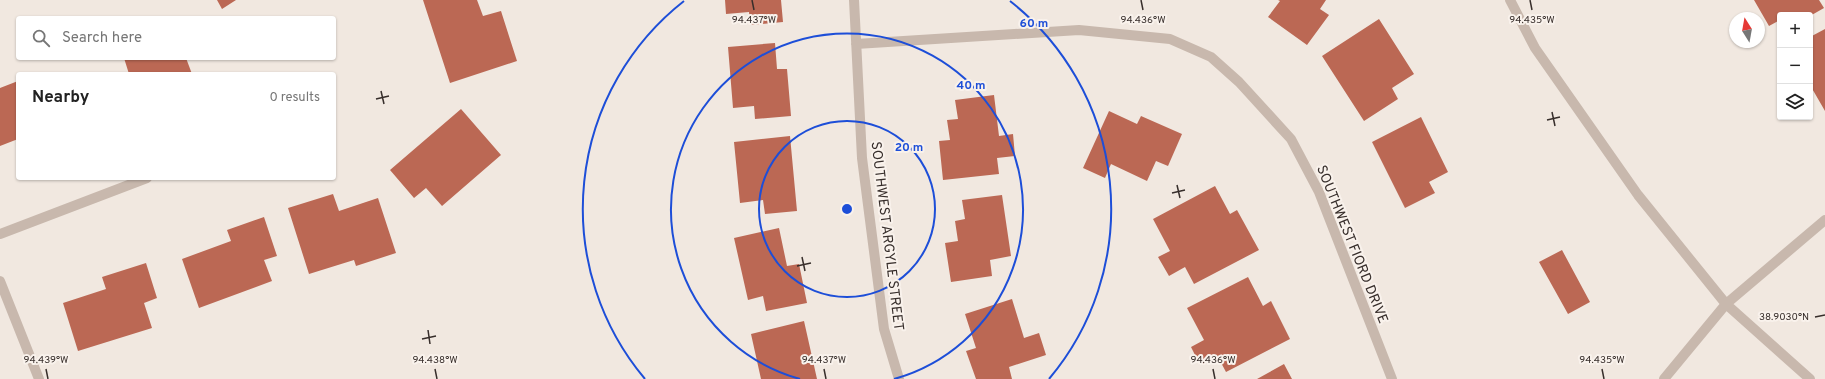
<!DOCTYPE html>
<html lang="en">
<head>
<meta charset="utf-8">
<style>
  body { margin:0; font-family:Overpass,sans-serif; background:#f2f2f2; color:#222 }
  .controls { position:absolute; right:12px; top:12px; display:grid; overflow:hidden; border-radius:4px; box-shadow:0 1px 3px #0004 }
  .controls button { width:36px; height:36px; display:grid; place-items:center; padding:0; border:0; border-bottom:1px solid #e0e0e0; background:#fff; color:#222; font:20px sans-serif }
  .compass { position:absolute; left:1729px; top:12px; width:36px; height:36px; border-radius:50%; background:#fff; box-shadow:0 1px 3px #0004; rotate:349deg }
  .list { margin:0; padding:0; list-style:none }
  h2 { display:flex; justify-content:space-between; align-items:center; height:52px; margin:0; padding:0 16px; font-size:17px }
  h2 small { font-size:13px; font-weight:400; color:#767676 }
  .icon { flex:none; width:22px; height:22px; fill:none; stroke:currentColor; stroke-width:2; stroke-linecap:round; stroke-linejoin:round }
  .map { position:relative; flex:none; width:1825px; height:379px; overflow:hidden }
  .search { position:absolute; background:#fff; box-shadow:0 1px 3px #0004; left:16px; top:16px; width:320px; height:44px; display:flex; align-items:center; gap:10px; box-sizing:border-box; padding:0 14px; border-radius:4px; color:#767676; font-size:15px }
  .panel { position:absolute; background:#fff; box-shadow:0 1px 3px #0004; left:16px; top:72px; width:320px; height:108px; border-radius:4px }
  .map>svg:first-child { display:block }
  .building { fill:#bb6854 }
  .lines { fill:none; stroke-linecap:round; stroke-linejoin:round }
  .minor { stroke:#c8b8ad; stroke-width:10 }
  .ticks { fill:none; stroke:#372e2b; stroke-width:1.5 }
  .ring { fill:none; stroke:#1d4ed8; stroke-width:2 }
  .labels { text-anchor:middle; stroke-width:4; stroke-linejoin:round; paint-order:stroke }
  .street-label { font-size:14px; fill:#372e2b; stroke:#f9f2ec }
  .ticks-label { font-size:10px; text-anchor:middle; fill:#372e2b; stroke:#f9f2ec; stroke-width:4; stroke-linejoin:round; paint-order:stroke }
  .centre { fill:#1d4ed8; stroke:#f9f2ec; stroke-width:2 }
  .ring-label { font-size:12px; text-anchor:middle; font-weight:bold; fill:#1d4ed8; stroke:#f9f2ec; stroke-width:4; stroke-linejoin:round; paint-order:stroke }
</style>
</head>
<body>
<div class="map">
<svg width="1825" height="379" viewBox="0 0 1825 379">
  <rect width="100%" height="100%" fill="#f1e8e0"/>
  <path class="building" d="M217,0H236L222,9Z
    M423,0H477L483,16L501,11L517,61L450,83Z
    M725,0H781L783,22L750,25L749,12L726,14Z
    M1278,0H1326L1320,9L1329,15L1307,45L1268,17L1280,1Z
    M1754,0H1819L1824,8L1810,16L1792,15L1791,13L1780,15V20L1769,26Z
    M1379,19L1414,74L1392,88L1398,99L1364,121L1322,56Z
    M1825,29V111L1810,85V37Z
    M775,43L777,69H787L791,116L755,119L754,106L733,108L728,47Z
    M124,58H186L192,74H129Z
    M18,81V139L0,146V88Z
    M994,95L999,136L1013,134L1015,156L997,158L999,174L943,180L939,141L950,140L947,120L958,119L955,100Z
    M461,109L501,155L442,206L426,188L414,198L390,170Z
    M1109,111L1137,124L1141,116L1182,134L1168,166L1156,161L1147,181L1111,164L1105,178L1083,168Z
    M1421,117L1448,172L1429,182L1435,193L1405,208L1372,142Z
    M790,136L797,211L765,214L763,200L740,203L734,142Z
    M1215,186L1230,214L1237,210L1259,250L1194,284L1185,267L1169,276L1158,257L1170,251L1153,219Z
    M333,194L339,211L378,198L396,253L356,266L354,260L309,274L288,208Z
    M1002,195L1011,256L990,260L992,276L951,282L945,243L958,241L955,221L965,219L962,200Z
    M264,217L277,256L264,260L272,281L199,308L182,259L231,241L227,230Z
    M779,228L787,266L799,264L807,303L766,311L763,296L748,300L734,238Z
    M1562,250L1590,302L1568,314L1539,262Z
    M146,263L157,298L144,303L152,328L78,351L63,303L106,289L102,277Z
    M1248,277L1263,306L1271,301L1290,339L1226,372L1218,357L1200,365L1191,347L1204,340L1187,308Z
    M1012,299L1024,338L1039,333L1046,355L1009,367L1012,379H976L966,351L976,348L965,314Z
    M804,321L817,379H761L751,334Z
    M1284,364L1292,379H1257Z"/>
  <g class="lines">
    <path class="minor" d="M854,0L862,158L884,329L899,379
      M1510,0L1535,48L1638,195L1726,304L1810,379
      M856,44L1079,30L1170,39L1211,57L1239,82L1291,139L1319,192L1392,379
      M0,234L147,178
      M0,281L39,379
      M1664,379L1726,304L1825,220"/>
  </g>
  <path class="ticks" d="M752,0L754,10M1141,0L1143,10M1530,0L1532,10M381,91L384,104M376,99L389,96M1552,112L1555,126M1547,120L1560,117M1177,185L1180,198M1172,193L1185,190M802,257L805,271M797,266L811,263M1815,317L1825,315M428,330L430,344M422,339L436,336M46,369L48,379M435,369L437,379M824,369L826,379M1213,369L1215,379M1602,369L1604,379"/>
  <g class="ring">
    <circle cx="847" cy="209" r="88"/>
    <path d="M800 379A176 176 0 1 1 894 379"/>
    <path d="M645 379A264 264 0 0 1 684 1M1010 1A264 264 0 0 1 1049 379"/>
  </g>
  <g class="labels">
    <g class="street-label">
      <text transform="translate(888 236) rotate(83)" y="5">SOUTHWEST ARGYLE STREET</text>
      <text transform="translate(1353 244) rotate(68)" y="5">SOUTHWEST FIORD DRIVE</text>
    </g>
  </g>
  <g class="ticks-label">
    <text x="754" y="23">94.437°W</text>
    <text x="1143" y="23">94.436°W</text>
    <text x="1532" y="23">94.435°W</text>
    <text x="1784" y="320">38.9030°N</text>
    <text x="46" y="363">94.439°W</text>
    <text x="435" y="363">94.438°W</text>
    <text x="824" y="363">94.437°W</text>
    <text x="1213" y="363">94.436°W</text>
    <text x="1602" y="363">94.435°W</text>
  </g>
  <circle cx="847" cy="209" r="6" class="centre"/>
  <g class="ring-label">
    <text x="1034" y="27">60 m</text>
    <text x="971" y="89">40 m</text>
    <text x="909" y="151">20 m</text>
  </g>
</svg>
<div class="controls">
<button>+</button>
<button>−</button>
<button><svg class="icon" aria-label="layers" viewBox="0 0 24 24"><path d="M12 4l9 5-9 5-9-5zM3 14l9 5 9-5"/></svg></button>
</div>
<svg class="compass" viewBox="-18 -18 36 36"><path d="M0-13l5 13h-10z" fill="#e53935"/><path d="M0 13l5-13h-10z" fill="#767676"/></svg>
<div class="search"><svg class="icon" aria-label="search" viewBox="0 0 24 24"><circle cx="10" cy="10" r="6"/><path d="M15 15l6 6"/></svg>Search here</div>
<section class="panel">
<h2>Nearby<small>0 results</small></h2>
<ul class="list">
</ul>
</section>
</div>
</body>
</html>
